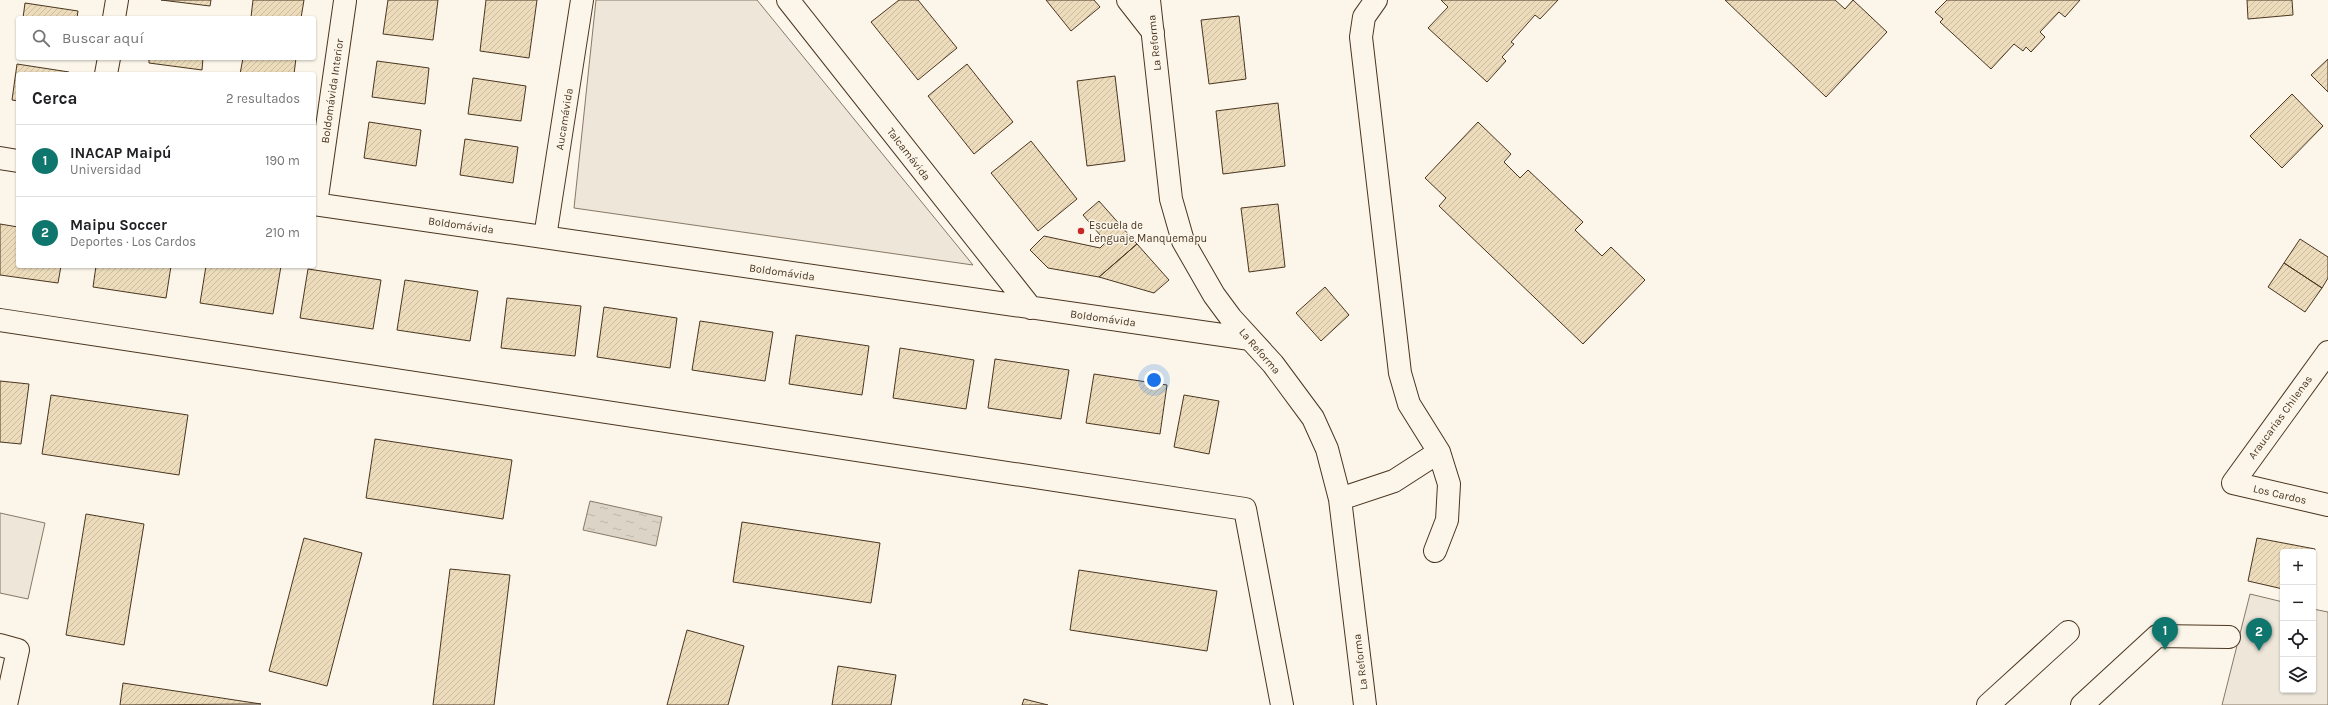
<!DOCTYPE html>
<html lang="es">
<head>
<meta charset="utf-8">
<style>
  body { margin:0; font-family:Karla,sans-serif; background:#f6f6f6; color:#202124 }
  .controls { position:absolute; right:12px; bottom:12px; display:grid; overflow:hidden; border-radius:4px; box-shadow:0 1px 3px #0004 }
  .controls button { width:36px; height:36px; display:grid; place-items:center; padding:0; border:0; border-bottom:1px solid #e0e0e0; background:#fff; color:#202124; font:20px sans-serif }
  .you { position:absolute; left:1154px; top:380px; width:14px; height:14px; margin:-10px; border:3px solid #fff; border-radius:50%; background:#1a73e8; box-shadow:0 0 0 6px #1a73e833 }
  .badge { display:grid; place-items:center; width:26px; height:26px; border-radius:50%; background:#0f766e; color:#fff; font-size:13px; font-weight:700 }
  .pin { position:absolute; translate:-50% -33px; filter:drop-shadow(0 1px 2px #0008) }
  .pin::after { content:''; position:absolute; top:21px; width:14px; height:12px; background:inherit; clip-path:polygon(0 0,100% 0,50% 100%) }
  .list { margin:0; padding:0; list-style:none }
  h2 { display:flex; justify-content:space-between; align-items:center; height:52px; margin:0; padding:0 16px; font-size:17px }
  h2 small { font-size:13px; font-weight:400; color:#757577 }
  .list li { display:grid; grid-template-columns:26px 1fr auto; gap:12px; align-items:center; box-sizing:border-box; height:72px; padding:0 16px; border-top:1px solid #e0e0e0 }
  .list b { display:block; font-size:15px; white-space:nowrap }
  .list p { margin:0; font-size:13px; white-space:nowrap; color:#757577 }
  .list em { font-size:13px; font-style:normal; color:#757577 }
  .icon { flex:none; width:22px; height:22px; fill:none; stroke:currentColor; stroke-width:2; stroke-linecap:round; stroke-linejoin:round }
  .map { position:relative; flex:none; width:2328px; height:705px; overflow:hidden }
  .search { position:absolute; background:#fff; box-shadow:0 1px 3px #0004; left:16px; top:16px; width:300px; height:44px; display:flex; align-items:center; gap:10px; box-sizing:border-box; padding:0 14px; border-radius:4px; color:#757577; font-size:15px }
  .panel { position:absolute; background:#fff; box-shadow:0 1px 3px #0004; left:16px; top:72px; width:300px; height:196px; border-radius:4px }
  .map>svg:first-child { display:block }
  .green { fill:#ede6d9; stroke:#887966 }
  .water { fill:url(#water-ripples); stroke:#887966 }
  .building { fill:url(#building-hatch); stroke:#4a3520 }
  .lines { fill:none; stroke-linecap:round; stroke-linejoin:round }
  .minor-casing { stroke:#4a3520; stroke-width:24 }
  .minor { stroke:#fbf6e9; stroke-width:22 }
  .poi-dot { fill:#c62828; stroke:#fbf6e9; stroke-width:1.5 }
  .labels { text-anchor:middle; stroke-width:3; stroke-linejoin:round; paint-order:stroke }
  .street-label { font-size:11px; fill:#4a3520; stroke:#fbf6e9 }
  .poi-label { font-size:11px; fill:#4a3520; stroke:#fbf6e9; text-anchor:start }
</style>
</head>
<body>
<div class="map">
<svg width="2328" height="705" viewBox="0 0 2328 705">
  <defs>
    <pattern id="water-ripples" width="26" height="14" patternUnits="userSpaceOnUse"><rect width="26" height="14" fill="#dcd4c6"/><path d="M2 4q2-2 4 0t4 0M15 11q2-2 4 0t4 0" fill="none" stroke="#beb7aa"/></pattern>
    <pattern id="building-hatch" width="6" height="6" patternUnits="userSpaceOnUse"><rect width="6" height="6" fill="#ecdcbc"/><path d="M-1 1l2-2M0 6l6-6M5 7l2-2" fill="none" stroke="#ccbda1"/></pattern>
  </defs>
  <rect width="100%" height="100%" fill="#fbf6e9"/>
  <path class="green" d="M596,0H757L973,265L574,208Z
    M0,513L45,523L28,599L0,593Z
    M2250,594L2283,602V690H2313V609L2328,612V705H2222Z"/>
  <path class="water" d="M590,501L662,517L656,546L583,530Z"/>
  <path class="building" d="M161,0H211L210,6Z
    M253,0H304L301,18L251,17Z
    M388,0H438L433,40L383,34Z
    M486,0H537L529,58L480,51Z
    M899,0H918L957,48L918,80L871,22Z
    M1046,0H1094L1100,7L1071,31Z
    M1441,0H1558L1540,19L1535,15L1511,42L1514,44L1502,57L1506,61L1487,82L1428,28L1448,7Z
    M1725,0H1835L1845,9L1853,0L1887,32L1826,97Z
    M1947,0H2080L2065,17L2059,12L2040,32L2045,37L2031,52L2026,47L2023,51L2014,44L1991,69L1940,22L1943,19L1935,12Z
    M2247,0H2292L2293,15L2248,19Z
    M25,3L78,11L77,18H23Z
    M1239,16L1246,79L1209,84L1201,20Z
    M149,58H203L202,70L149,63Z
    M243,58H296L294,74H240Z
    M2328,59V92L2311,75Z
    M377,61L429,68L425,104L372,97Z
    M17,64L69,72V74H18V101L12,100Z
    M967,64L1013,122L974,154L928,96Z
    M1115,76L1125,161L1087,166L1077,81Z
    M473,78L526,86L521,121L468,114Z
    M2292,94L2323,126L2282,168L2250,136Z
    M1278,103L1285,166L1223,174L1216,111Z
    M369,122L421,130L416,166L364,158Z
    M1478,122L1511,154L1504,162L1520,178L1528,170L1583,222L1575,230L1602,256L1611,247L1645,280L1583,344L1439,206L1446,198L1425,178Z
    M465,139L518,147L513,183L460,175Z
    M1031,141L1077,199L1038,231L991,173Z
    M1099,201L1137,244L1099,277L1048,268L1030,250L1044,236L1100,248L1106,242L1083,215Z
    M1278,204L1285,267L1249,272L1241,208Z
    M0,224L18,227V266H61L58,283L0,275Z
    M2300,239L2328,257V278L2322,288L2284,263Z
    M1137,244L1169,280L1154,293L1099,277Z
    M2284,263L2322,288L2305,312L2268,287Z
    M96,266H171L166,298L93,287Z
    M206,266H281L273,314L200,303Z
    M308,269L381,280L373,329L300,318Z
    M405,280L478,291L470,341L397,330Z
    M1325,287L1349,315L1321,341L1296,313Z
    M507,298L581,306L575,356L501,348Z
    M604,307L677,318L670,368L597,357Z
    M700,321L773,332L765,381L692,370Z
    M796,335L869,346L862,395L789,384Z
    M900,348L974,360L966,409L893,398Z
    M995,359L1069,370L1061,419L988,408Z
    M1094,374L1167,385L1160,434L1086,423Z
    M0,381L29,384L21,444L0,442Z
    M51,395L188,415L179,475L42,454Z
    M1184,395L1219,401L1209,454L1174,447Z
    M375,439L512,460L503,519L366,498Z
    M86,514L144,524L124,645L66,635Z
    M742,522L880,543L871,603L733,582Z
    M304,538L362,553L327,686L269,671Z
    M2257,538L2315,549L2313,557V552H2283V589L2248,581Z
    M450,569L510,575L494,705H433Z
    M1079,570L1217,591L1207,651L1070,630Z
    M687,630L744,646L728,705H667Z
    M838,666L896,675L891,705H832Z
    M123,683L261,704L120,705Z
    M1024,699L1048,705H1022Z"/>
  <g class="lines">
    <defs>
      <path id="minor" d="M788,0L1031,308
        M1128,0L1153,32
        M1149,0L1171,199L1183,241L1214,295L1231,318L1273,364L1313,418L1327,449L1340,499L1365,705
        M1376,0L1364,17L1361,37L1400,373L1409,404L1439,452L1449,484L1447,520L1435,551
        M114,18L117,0
        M106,74L109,58
        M0,158L18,161
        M314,204L1250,339
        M316,204L345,1
        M545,237L582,0
        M0,320L1245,509L1282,705
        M2328,352L2233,483L2328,505
        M1340,499L1394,481L1439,452
        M0,645L18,650L6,705
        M1988,705L2068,632
        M2082,705L2157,636L2229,637"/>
    </defs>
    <use href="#minor" class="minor-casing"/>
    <use href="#minor" class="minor"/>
  </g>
  <circle class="poi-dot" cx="1081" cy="231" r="4"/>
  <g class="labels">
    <g class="street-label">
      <text transform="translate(1154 43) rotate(-96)" y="4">La Reforma</text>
      <text transform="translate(332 91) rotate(-82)" y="4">Boldomávida Interior</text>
      <text transform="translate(564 119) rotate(-81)" y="4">Aucamávida</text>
      <text transform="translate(909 154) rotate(52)" y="4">Talcamávida</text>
      <text transform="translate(461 225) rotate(8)" y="4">Boldomávida</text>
      <text transform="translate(782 272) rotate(8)" y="4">Boldomávida</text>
      <text transform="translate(1103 318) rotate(8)" y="4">Boldomávida</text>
      <text transform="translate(1260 351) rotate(49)" y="4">La Reforma</text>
      <text transform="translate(2280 417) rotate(-54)" y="4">Araucarias Chilenas</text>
      <text transform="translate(2280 494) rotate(13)" y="4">Los Cardos</text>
      <text transform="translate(1360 662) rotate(-97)" y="4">La Reforma</text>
    </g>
    <g class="poi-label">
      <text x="1089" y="229">Escuela de<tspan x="1089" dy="13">Lenguaje Manquemapu</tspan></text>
    </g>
  </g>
</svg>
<div class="controls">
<button>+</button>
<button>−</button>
<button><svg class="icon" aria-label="locate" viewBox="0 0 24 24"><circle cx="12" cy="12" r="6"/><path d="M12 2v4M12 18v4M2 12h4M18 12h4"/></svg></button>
<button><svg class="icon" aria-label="layers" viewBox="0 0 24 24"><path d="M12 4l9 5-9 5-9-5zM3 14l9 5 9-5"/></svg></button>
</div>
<div class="you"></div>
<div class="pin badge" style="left:2165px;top:650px">1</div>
<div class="pin badge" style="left:2259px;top:651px">2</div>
<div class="search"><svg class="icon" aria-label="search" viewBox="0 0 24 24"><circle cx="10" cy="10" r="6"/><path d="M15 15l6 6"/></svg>Buscar aquí</div>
<section class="panel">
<h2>Cerca<small>2 resultados</small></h2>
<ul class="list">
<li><span class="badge">1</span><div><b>INACAP Maipú</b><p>Universidad</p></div><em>190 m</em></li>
<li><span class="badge">2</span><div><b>Maipu Soccer</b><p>Deportes · Los Cardos</p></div><em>210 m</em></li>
</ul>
</section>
</div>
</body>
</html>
